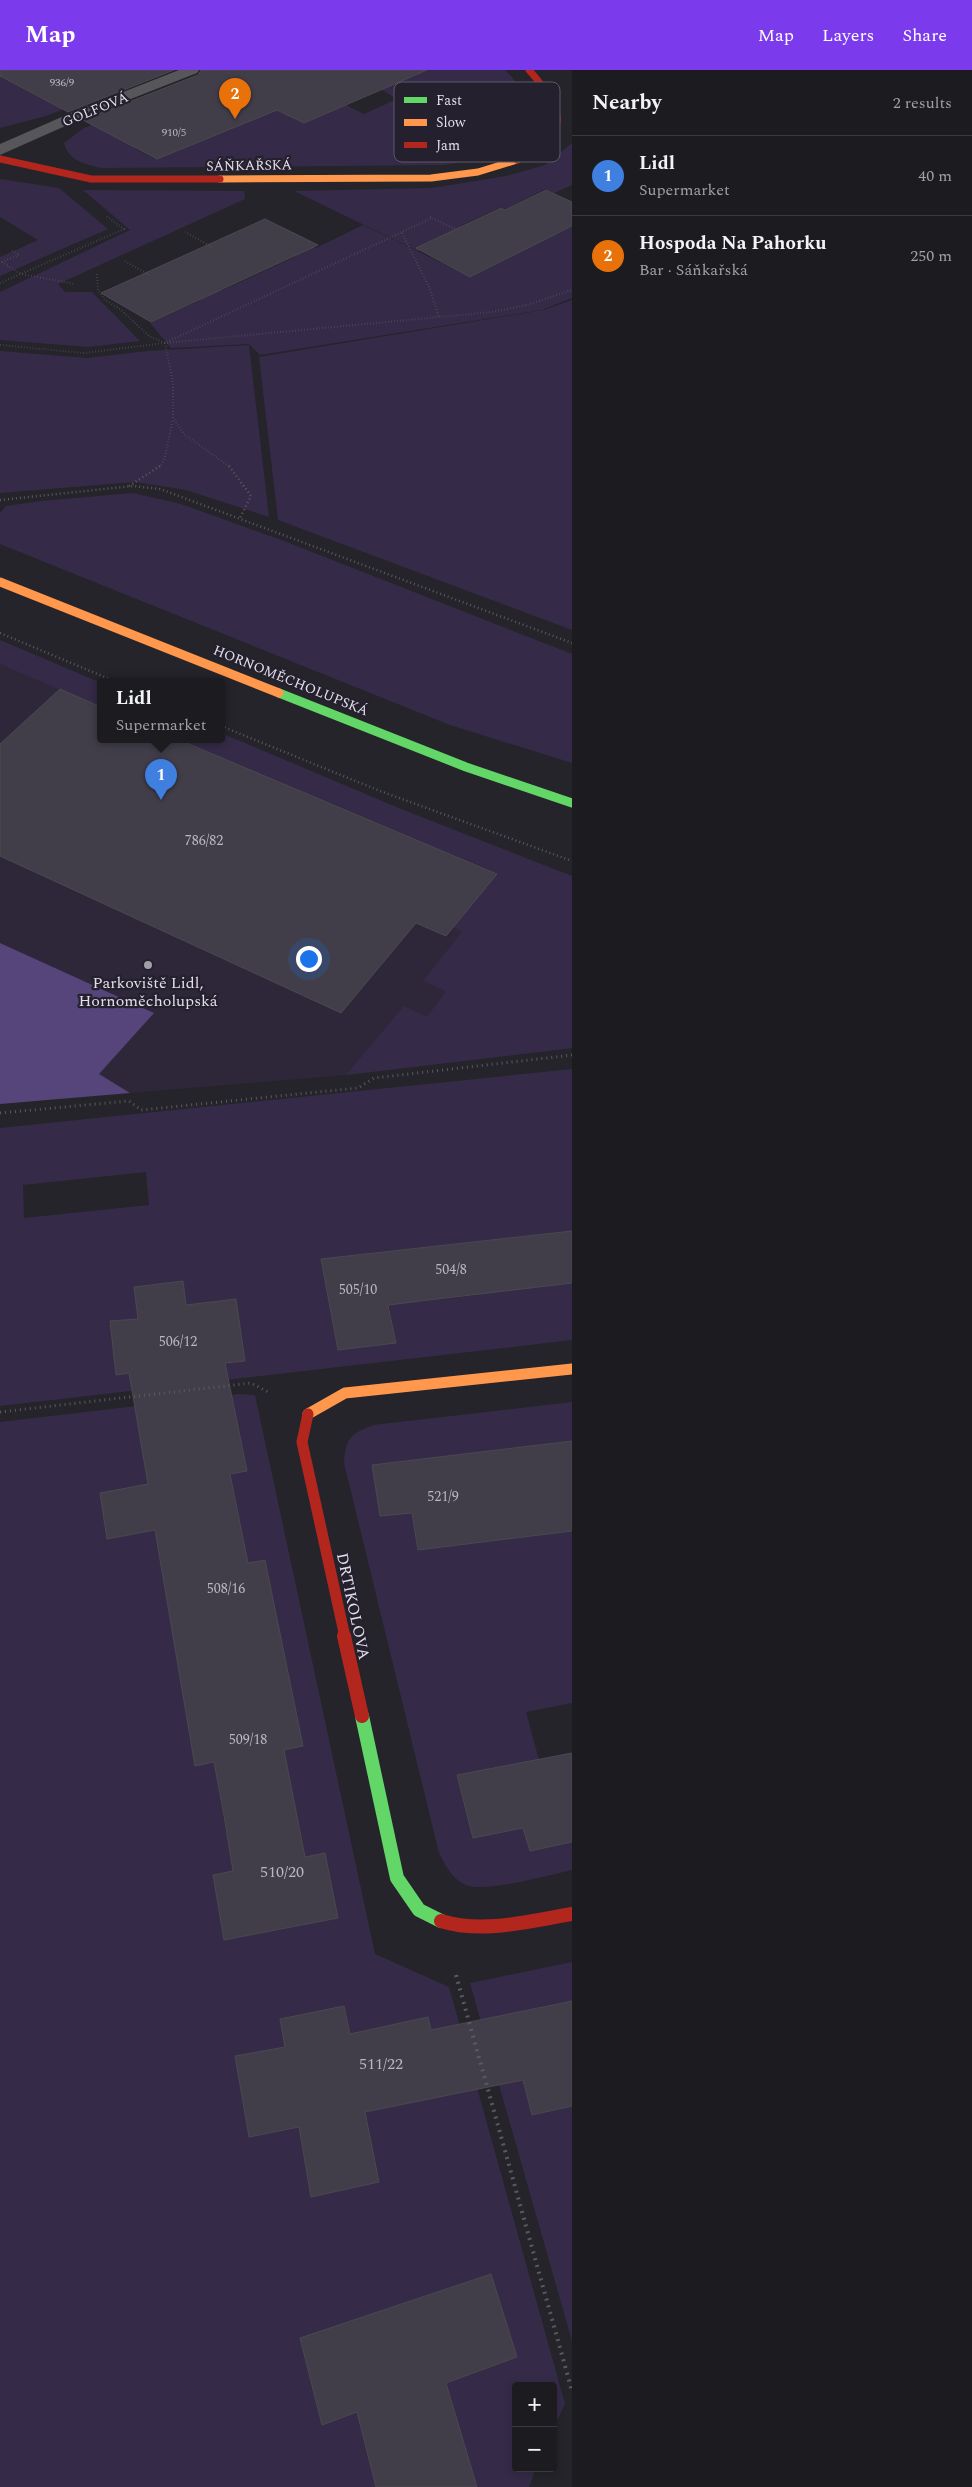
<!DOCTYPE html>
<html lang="en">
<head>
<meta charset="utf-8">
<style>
  body { margin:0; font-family:Spectral,serif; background:#29282d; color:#f1f3f6 }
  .controls { position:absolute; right:15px; bottom:15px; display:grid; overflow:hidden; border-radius:5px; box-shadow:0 2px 8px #0003 }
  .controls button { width:45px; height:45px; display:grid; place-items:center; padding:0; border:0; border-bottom:1px solid #3a393e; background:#1c1b20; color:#f1f3f6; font:25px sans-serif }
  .you { position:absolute; left:308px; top:888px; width:18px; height:18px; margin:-12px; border:4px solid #fff; border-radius:50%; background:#1a73e8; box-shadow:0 0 0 8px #1a73e833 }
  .badge { display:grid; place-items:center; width:32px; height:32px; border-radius:50%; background:#7c3aed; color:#fff; font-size:16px; font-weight:700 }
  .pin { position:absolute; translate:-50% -41px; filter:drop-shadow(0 1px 2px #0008) }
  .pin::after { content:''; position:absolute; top:26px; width:18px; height:15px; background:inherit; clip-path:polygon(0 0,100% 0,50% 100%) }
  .popup { position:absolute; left:97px; top:608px; width:128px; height:65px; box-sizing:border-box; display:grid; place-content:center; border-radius:5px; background:#1c1b20; filter:drop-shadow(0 1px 4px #0005); font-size:16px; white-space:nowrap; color:#a0a1a5 }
  .popup b { font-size:19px; color:#f1f3f6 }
  .popup::after { content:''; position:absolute; left:50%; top:100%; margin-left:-10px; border:10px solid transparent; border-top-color:#1c1b20 }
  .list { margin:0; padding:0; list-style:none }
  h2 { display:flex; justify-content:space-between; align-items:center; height:65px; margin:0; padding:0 20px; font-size:21px }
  h2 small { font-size:16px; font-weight:400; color:#a0a1a5 }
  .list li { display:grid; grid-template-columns:32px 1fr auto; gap:15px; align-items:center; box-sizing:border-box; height:80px; padding:0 20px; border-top:1px solid #3a393e }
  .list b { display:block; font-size:19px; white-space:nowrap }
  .list p { margin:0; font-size:16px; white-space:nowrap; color:#a0a1a5 }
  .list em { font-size:16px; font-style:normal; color:#a0a1a5 }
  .map { position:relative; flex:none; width:572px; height:2417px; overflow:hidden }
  header { display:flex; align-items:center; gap:30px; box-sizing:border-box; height:70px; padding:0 25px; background:#7c3aed; color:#fff }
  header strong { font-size:24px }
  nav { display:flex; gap:28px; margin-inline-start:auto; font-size:18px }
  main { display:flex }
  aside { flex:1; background:#1c1b20 }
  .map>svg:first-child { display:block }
  .built { fill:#2e273a }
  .green { fill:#352b48; fill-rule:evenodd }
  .forest { fill:#56457a }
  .building { fill:#413e4a; stroke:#4a494f }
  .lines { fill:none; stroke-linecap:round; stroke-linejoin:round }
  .path-far3 { stroke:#5a595d; stroke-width:2; stroke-dasharray:0.5 2.5; stroke-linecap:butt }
  .path-far2 { stroke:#5a595d; stroke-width:2.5; stroke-dasharray:1 3; stroke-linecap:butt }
  .path-far1 { stroke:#5a595d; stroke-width:3; stroke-dasharray:1 4; stroke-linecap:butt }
  .path { stroke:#5a595d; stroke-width:4; stroke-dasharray:2 5; stroke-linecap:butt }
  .street { fill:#57565a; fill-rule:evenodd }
  .fast-far1 { stroke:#63d668; stroke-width:9 }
  .fast { stroke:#63d668; stroke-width:14 }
  .slow-far2 { stroke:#ff974d; stroke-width:7 }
  .slow-far1 { stroke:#ff974d; stroke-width:9 }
  .slow { stroke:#ff974d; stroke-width:11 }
  .jam-far2 { stroke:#b3261e; stroke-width:7 }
  .jam-far1 { stroke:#b3261e; stroke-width:11 }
  .jam { stroke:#b3261e; stroke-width:14 }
  .poi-dot { fill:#a09ea6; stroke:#24202e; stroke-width:2 }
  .labels { text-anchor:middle; stroke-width:4.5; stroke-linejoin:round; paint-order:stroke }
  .far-number-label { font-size:11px; fill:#bab7c1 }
  .far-street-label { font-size:14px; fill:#e2dfe9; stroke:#24202e }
  .number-label { font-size:14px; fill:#bab7c1 }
  .poi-label { font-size:16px; fill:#e2dfe9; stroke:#24202e }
  .street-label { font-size:16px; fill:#e2dfe9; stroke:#24202e }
  .near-number-label { font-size:16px; fill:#bab7c1 }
  .key { fill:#24202e; stroke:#5d5966; stroke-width:1 }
  .key-label { font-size:14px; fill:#e2dfe9 }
</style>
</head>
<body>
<header>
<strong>Map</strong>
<nav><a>Map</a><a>Layers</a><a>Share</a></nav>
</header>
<main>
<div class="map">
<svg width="572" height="2417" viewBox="0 0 572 2417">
  <rect width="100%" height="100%" fill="#25242a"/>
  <path class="built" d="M0,570L101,613V669H221V663L401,739L572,806V978L346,1005L130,1023L98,1004L153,943L0,873Z"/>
  <path class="green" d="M0,0L3,8L41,28L84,11L164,0L46,46L0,58Z
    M229,0L167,65L135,79L155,89L276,39L304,53L346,35L364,44L397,29L349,0H505C515,11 528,23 533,37C547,75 467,92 443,95L102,98C87,95 68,91 64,73L84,58Z
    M572,73V115L554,123L545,119L506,139L501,137L460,156L465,159L418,181L294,121L432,118L506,106L545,95Z
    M0,109L59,118L108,159L0,206V187L38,170L0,147Z
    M83,120L244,121L245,129L58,214L65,222H92L140,271L88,277L0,270V222L130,160Z
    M363,155L471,207L515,185L550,163L555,165L572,157V228L542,240L260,285L249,274L171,278L150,253L201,230L198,227L219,217L223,220L295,187L291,184L311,175L316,178Z
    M572,230V560L278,450L259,287L544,240Z
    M249,275L269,447L186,420L135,412L0,423V281L87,288L148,281Z
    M133,423L181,434L284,471L572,584V693L450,655L0,474V443L6,436L41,431Z
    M0,570L101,613V637L0,594Z
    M221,663L401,739L572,806V978L346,1005L404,936L427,947L446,921L423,911L462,862L453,857L497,803L177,669H221Z
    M572,999V1161L321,1189L338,1280L396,1273L387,1225L418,1232L478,1225L533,1209L536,1217L572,1213V1270L0,1336V1058ZM146,1102L149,1135L24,1148L23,1115ZM183,1211L186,1235L236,1229L245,1290L116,1305L111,1251L138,1249L134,1217Z
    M239,1324L255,1325L375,1884L449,1917L565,2334L553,2359V2316H516V2398H536L529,2417H477L446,2313L517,2287L491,2204L300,2269L322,2355L357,2342L376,2417H0V1352ZM237,1353L247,1400L230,1404L248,1493L265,1490L276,1543L172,1561L163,1508L172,1458L140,1369ZM291,1618L303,1676L284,1680L305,1787L325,1784L338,1848L224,1870L213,1805L233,1801L214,1692L195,1696L185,1637ZM344,1937L350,1964L428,1947L445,2025L365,2042L379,2112L311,2127L299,2057L249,2067L235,1987L285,1977L280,1949Z
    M572,1332V1371L372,1395L380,1446L412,1443L418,1480L572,1461V1633L526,1642L539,1690L457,1706L473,1768L523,1758L530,1781L572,1772V1800C550,1805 484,1823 466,1815C451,1808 446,1796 439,1783L344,1393C346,1368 350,1364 373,1355Z
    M572,1892V1937L570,1931L506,1945L532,2045L572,2036V2271L470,1913Z"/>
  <path class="forest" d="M0,873L154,943L99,1004L130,1023L0,1034Z"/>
  <path class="building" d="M0,0H174L68,42L0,6Z
    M201,0H427L304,53L277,40L157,89L83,50L198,5Z
    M546,120L572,132V156L470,207L416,178L501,138L505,140Z
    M265,149L318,175L151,252L101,223Z
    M60,619L101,637V669H177L497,804L446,866L416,853L341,943L0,786V674Z
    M572,1161V1213L388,1235L396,1273L338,1280L321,1189Z
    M183,1211L186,1235L236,1229L245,1291L225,1293L247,1401L230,1404L248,1493L265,1490L303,1676L284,1680L305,1787L325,1783L338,1848L224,1870L213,1805L233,1801L224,1746L214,1692L195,1696L155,1460L107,1469L100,1423L148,1414L129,1303L116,1305L110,1251L138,1249L134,1217Z
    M572,1371V1461L418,1480L412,1443L380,1446L372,1395Z
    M572,1683V1772L530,1781L523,1758L473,1768L457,1705Z
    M572,1931V2036L532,2045L523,2010L365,2042L379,2112L311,2127L299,2057L249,2067L235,1986L285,1977L280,1949L344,1936L350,1964L428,1947L431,1960Z
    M491,2204L517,2287L446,2313L477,2417H376L357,2342L322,2355L300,2268Z"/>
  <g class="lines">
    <path class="path-far3" d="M430,147L457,160
      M185,162L212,177
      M402,163L429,217L439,247
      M12,181L19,185
      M125,191L149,205
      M2,192L21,204L75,214
      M2,192L19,185
      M97,204L98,220L105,230L120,239L149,266L165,273L432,148
      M0,213L124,159L106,146
      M165,273L173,313V348L184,364L230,397
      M0,275L84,283L165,273L492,242L527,235L572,220
      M159,397L164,391L173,349"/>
    <path class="path-far2" d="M229,396L251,426L240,448
      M129,416L160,396
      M0,430L133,416L160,419L572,573
      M0,563L114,611
      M221,656L380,721L572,791"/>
    <path class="path-far1" d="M0,1043L129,1031L141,1040L358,1018L374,1008L572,985
      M0,1342L251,1313L270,1323"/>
    <path class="path" d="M456,1905L572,2321"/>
    <path class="street" d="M179,0H199L197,3L90,45L0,85V74L80,39Z"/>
    <path class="fast-far1" d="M279,623L466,697L572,733"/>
    <path class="fast" d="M362,1646L397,1808L419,1840L441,1851"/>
    <path class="slow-far2" d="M220,109L431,108L478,102L517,90"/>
    <path class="slow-far1" d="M0,512L279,623"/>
    <path class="slow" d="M308,1344L345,1323L572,1299"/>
    <path class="jam-far2" d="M0,89L91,109H220
      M517,90C571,62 566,42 529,0"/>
    <path class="jam-far1" d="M308,1344L302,1372L345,1567"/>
    <path class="jam" d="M344,1566L362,1646
      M441,1851C483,1864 530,1851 572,1844"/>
  </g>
  <circle class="poi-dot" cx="148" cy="895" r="5"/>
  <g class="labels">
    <g class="far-number-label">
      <text x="62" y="16">936/9</text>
      <text x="174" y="66">910/5</text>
    </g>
    <g class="far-street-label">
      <text transform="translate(95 39) rotate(-22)" y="5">GOLFOVÁ</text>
      <text transform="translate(249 95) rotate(-1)" y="5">SÁŇKAŘSKÁ</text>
      <text transform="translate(291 610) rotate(22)" y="5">HORNOMĚCHOLUPSKÁ</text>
    </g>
    <g class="number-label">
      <text x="204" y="775">786/82</text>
      <text x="451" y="1204">504/8</text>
      <text x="358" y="1224">505/10</text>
      <text x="178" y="1276">506/12</text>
      <text x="443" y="1431">521/9</text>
      <text x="226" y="1523">508/16</text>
      <text x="248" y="1674">509/18</text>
    </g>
    <g class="poi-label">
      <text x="148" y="918">Parkoviště Lidl,<tspan x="148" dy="18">Hornoměcholupská</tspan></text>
    </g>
    <g class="street-label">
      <text transform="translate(354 1536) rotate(78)" y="6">DRTIKOLOVA</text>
    </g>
    <g class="near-number-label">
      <text x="282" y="1807">510/20</text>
      <text x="381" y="1999">511/22</text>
    </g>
  </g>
  <rect x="394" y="12" width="166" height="80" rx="8" class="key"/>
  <rect x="404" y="27" width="23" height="6" fill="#63d668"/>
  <rect x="404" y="49" width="23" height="7" fill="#ff974d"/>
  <rect x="404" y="72" width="23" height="6" fill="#b3261e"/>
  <g class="key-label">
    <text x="436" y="35">Fast</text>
    <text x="436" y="57">Slow</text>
    <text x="436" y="80">Jam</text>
  </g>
</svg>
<div class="controls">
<button>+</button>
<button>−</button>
</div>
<div class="you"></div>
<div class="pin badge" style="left:161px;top:730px;background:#3f7fe0">1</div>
<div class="popup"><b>Lidl</b>Supermarket</div>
<div class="pin badge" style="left:235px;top:49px;background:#e8710a">2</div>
</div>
<aside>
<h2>Nearby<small>2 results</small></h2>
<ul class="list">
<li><span class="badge" style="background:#3f7fe0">1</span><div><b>Lidl</b><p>Supermarket</p></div><em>40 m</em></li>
<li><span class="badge" style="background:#e8710a">2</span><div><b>Hospoda Na Pahorku</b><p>Bar · Sáňkařská</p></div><em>250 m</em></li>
</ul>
</aside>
</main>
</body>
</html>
